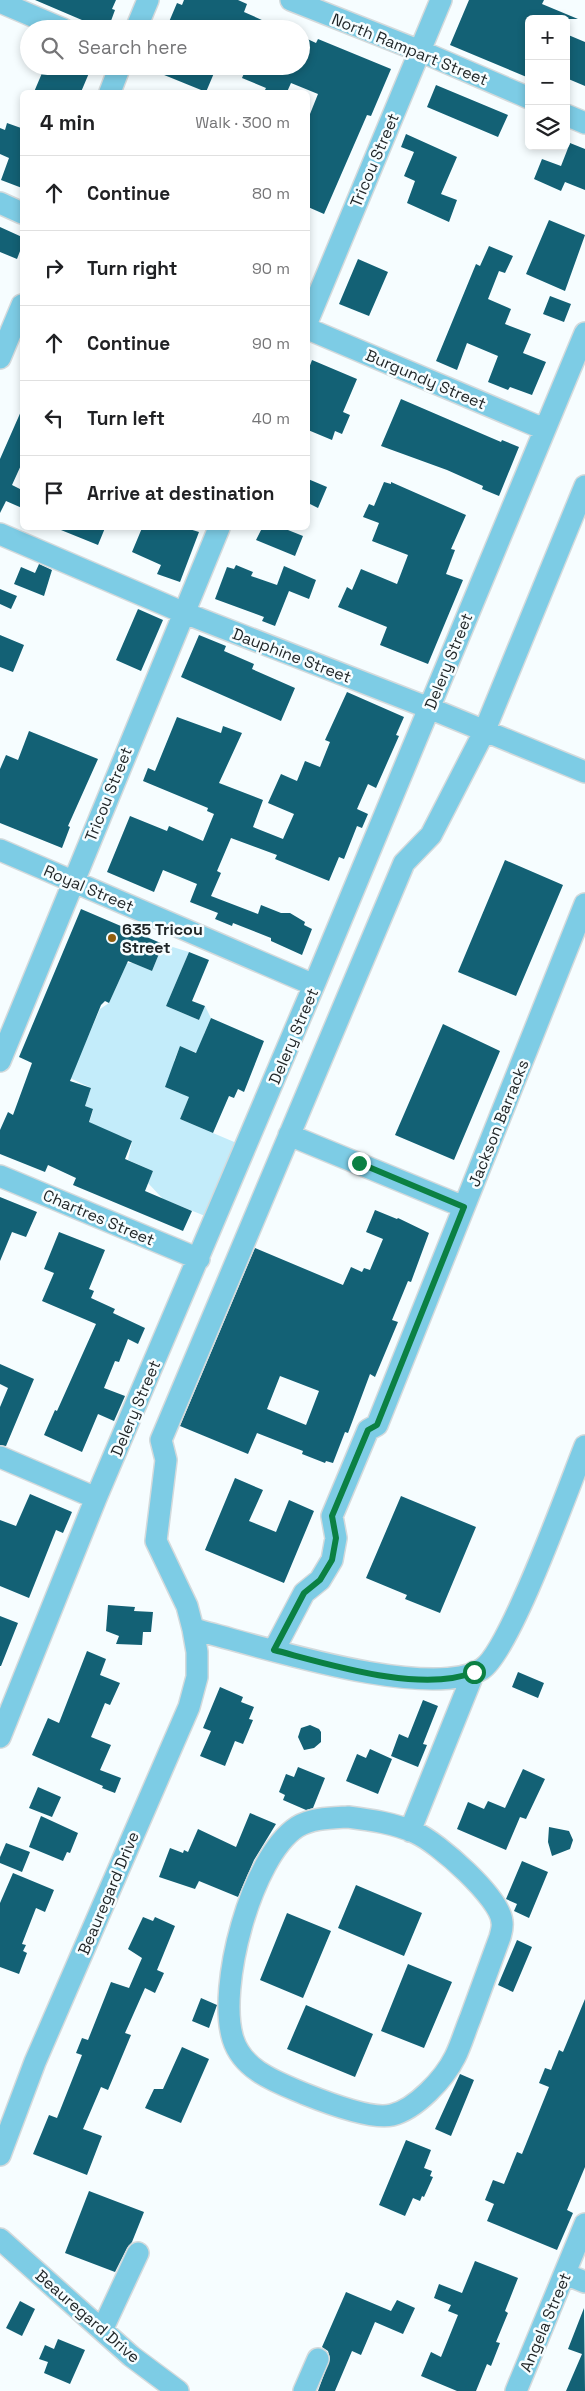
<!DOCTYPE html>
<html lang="en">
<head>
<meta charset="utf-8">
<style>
  body { margin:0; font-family:"Space Grotesk",sans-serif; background:#f2f2f2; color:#202124 }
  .controls { position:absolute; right:15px; top:15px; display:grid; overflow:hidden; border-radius:8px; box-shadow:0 2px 8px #0003 }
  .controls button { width:45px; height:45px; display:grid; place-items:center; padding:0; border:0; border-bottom:1px solid #e0e0e0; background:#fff; color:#202124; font:25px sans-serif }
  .stop { position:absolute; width:15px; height:15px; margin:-11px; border:4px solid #0b8043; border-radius:50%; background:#fff }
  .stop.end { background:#0b8043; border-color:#fff; box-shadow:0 1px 5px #0008 }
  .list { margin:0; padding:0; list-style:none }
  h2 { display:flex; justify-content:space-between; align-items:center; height:65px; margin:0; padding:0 20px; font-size:21px }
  h2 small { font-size:16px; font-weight:400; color:#757577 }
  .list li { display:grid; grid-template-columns:32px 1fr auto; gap:15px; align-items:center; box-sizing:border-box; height:75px; padding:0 20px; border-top:1px solid #e0e0e0 }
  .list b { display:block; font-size:19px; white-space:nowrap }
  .list em { font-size:16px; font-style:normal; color:#757577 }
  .icon { flex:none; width:28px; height:28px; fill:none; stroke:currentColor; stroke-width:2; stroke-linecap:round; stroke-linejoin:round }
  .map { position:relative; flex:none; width:585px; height:2391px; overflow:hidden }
  .search { position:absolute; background:#fff; box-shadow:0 2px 8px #0003; left:20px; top:20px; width:290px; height:55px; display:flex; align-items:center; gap:12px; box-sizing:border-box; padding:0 18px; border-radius:28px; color:#757577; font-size:19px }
  .panel { position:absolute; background:#fff; box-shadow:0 2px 8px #0003; left:20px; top:90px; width:290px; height:440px; border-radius:8px }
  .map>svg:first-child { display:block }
  .green { fill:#c3ecfa }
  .building { fill:#136175; fill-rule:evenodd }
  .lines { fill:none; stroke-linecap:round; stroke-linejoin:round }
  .minor-casing { stroke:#d4dadc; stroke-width:24 }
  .minor { stroke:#7dcce5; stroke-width:21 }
  .route { stroke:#0b8043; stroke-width:6 }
  .poi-dot { fill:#915e0f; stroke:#f6fdff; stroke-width:2 }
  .labels { text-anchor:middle; stroke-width:5; stroke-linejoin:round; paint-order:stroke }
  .street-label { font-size:16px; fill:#1f2527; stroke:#f6fdff }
  .poi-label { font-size:16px; font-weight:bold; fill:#1f2527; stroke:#f6fdff; text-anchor:start }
</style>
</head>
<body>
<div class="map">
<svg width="585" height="2391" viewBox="0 0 585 2391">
  <rect width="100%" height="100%" fill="#f6fdff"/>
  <path class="green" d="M163,944L189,952L166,1006L199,1020L205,1006L211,1018L204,1034L200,1054L180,1046L174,1061L194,1069L165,1087L179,1093L184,1081L192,1090L180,1119L246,1147L215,1220L163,1199L148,1183L153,1171L128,1160L132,1141L121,1136L87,1130L93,1110L85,1106L91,1088L70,1078L100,1009L109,1003L127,963H133L152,971Z"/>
  <path class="building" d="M35,0H116L112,9L115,10L108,29H103Z
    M184,0H238L247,4L244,12L282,29H166L177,3L182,5Z
    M469,0H544L542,4L578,19H529V78L450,45Z
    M566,34L585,42V86L566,78Z
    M301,36L316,43L318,39L391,69L371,116L367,115L324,214L308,207V119L318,94L291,83L287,92H264L266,88L242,78L247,66H301Z
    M45,66H92L81,92H34Z
    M142,66H217L206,92Z
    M436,85L508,115L498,137L427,107Z
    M7,123L21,128L22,127V188L1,180L9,158L0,154V128L5,130Z
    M406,134L457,157L441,194L457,200L449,222L407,203L415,181L404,176L414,152L401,147Z
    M570,143L585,149V190L565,182L561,191L534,179L542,159L561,166Z
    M549,220L585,235L565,291L526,274Z
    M0,227L22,237V246L17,259L0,252Z
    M489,246L513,256L505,273L499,271L488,299L511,309L505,324L531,334L523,353L546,362L532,395L510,387L508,390L488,382L498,356L467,343L457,370L436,361L476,264L480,266Z
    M358,259L388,272L369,316L339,304Z
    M550,296L571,304L564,322L543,314Z
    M312,360L357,379L343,412L350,415L342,434L335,431L332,440L308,430V371Z
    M401,399L501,442L502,440L519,447L499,496L482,489L483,486L447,470L381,446Z
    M22,409V463L12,485L22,490V508L6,501L0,513V459Z
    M308,479L327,487L318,508L308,503Z
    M384,482L391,484V482L466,515L451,549L455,550L446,574L463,580L428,664L380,645L387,627L338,607L347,587L352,590L361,569L397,584L408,555L372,541L379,523L363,517L369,504L374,506Z
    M56,528H105L98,545Z
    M142,528H186L199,532L180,582L157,574L161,565L132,552Z
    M262,528H283L303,536L295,556L256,540Z
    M39,564L52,570L44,596L14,584L21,567L35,573Z
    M236,565L253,572L251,576L277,585L284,566L316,580L309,599L289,591L275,626L262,621L264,617L215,599L227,567L234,569Z
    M0,589L17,596L11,609L0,604Z
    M138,609L163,620L141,671L116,660Z
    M0,635L24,645L13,672L0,667Z
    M199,635L226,646L224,651L254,664L252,669L295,688L281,721L181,677Z
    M347,692L404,717L396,735L399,736L376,788L368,784L357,809L368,814L362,828L357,826L344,859L339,857L329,881L275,859L277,855L231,838L217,871L221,873L211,896L258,914L261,905L281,913H290L305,922L304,925L312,929L302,955L271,941V938L233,923L232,926L215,919L218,913L190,902L197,884L163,870L154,892L107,872L130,816L167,831L169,826L203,841L214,814L207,811L208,808L143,781L148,768L155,771L177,717L221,733L223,726L242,733L219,783L263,800L253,827L283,839L294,814L268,803L281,774L297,781L305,761L320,767L330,742L325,740Z
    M29,731L98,759L68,826L70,827L62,848L0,823V769L6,755L18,760Z
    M505,860L563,885L516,996L458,972Z
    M81,909L163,944L152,971L128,961L109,1003L105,1001L101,1005L70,1081L91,1088L85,1106L93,1109L89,1122L132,1141L125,1159L153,1171L145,1191L192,1211L183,1231L73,1185L76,1178L48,1165L45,1172L0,1154V1130L8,1112L13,1115L32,1063L19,1057Z
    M189,952L209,960L192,1001L205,1006L199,1020L166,1006Z
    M211,1018L264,1041L244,1092L238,1089L234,1098L229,1096L213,1133L180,1119L189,1097L165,1087L180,1046L196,1053Z
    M443,1024L500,1051L454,1160L395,1135Z
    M0,1197L37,1212L26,1237L12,1232L0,1261Z
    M375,1210L397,1219L398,1218L429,1233L411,1282L408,1281L392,1320L398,1322L375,1377L370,1374L348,1433L345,1432L333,1463L326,1461L325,1463L302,1454L303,1451L257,1433L248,1454L180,1426L255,1248L343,1285L351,1267L362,1272L364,1268L370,1270L383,1239L366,1232ZM280,1376L319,1391L306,1425L267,1409Z
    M59,1232L105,1250L89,1289L94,1291L91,1298L115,1309L113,1313L145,1328L138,1344L128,1339L119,1362L115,1361L104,1388L125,1396L114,1421L98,1414L82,1452L44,1435L55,1410L57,1411L96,1324L42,1301L54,1273L44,1269Z
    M0,1364L34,1379L6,1446L0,1445V1407L8,1388L0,1384Z
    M235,1478L263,1490L249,1521L276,1532L289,1500L314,1511L284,1583L205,1550Z
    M30,1494L72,1512L63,1533L56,1530L29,1598L0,1586V1520L16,1526Z
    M401,1496L476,1527L440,1613L405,1599L407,1595L366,1578Z
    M108,1605L135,1607L134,1611L153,1612L151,1632H143L142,1645L116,1644L119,1636L106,1631Z
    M0,1616L18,1623L1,1666H0Z
    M87,1651L106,1659L100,1675L120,1683L110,1705L105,1703L91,1737L111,1745L100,1770L121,1778L115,1793L102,1788L103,1786L32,1755L48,1718L59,1723Z
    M518,1672L544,1683L538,1698L512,1687Z
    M220,1687L243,1697L241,1702L254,1707L249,1719L253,1720L243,1744L235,1741L225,1766L200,1756L211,1731L203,1728Z
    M423,1700L438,1706L423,1744L427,1745L418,1767L391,1756L399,1734L408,1738Z
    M310,1725L319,1729L321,1732V1742L314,1748L304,1750L298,1737L301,1728Z
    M370,1749L392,1759L378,1794L346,1781L357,1754L366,1758Z
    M298,1767L325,1778L313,1808L306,1810L283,1800L285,1795L279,1792L286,1774L294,1777Z
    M523,1769L545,1779L526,1819L520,1817L506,1850L457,1829L468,1802L484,1809L488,1801L505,1808Z
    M38,1787L61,1797L52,1817L29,1808Z
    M250,1813L276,1824L254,1860L238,1897L199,1881L195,1889L159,1877L170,1848L183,1853L184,1850L188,1852L198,1829L236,1847Z
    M41,1816L78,1833L70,1853L67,1852L63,1861L29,1847Z
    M549,1827L569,1831L573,1840L570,1849L552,1856L548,1842Z
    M6,1843L30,1852L22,1872L0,1863V1857Z
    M522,1861L548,1872L529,1918L514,1911L517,1904L506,1899Z
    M13,1873L54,1890L45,1912L36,1908L22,1944L26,1945L23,1951L27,1953L19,1974L0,1967V1903Z
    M356,1885L422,1913L404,1956L338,1928Z
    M287,1913L331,1931L303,1998L260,1980Z
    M143,1917L153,1921L155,1917L175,1926L157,1970L164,1973L155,1993L145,1988L125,2033L131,2035L108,2090L101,2087L83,2129L102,2136L87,2175L33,2154L49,2115L57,2118L82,2055L76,2053L82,2038L88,2040L111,1982L129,1988L142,1958L128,1949Z
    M517,1940L532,1947L513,1992L498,1985Z
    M408,1964L452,1982L424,2048L381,2031Z
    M201,1998L217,2005L209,2028L192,2021Z
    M585,1999V2167L567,2210L573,2213L557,2250L487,2221L494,2204L485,2200L493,2180L504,2184L517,2152L522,2154L549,2087L539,2083L545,2068L551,2070L559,2050L563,2052Z
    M306,2005L373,2034L355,2077L287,2049Z
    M182,2047L209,2059L181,2123L145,2108L154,2089H163Z
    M460,2074L474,2080L451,2136L435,2129Z
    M406,2140L431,2150L424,2168L432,2171L430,2176L433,2177L424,2197L422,2196L420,2201L413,2198L405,2216L379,2205Z
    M89,2191L144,2212L132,2242L127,2248L115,2272L65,2253Z
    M475,2261L518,2278L505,2311L508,2313L496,2342L500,2343L491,2366L487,2364L476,2391H457L421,2376L431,2352L441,2357L458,2315L448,2311L451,2305L434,2298L439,2284L462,2293Z
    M346,2292L391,2311L397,2300L415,2308L403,2334L375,2322L361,2355L352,2351L335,2391H318L330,2358L328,2351L322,2347Z
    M20,2301L35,2309L22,2336L6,2328Z
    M584,2308L585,2391H566L582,2354L568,2349Z
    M58,2339L85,2350L70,2384L44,2373L48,2362L39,2359L45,2345L54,2349Z"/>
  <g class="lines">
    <defs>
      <path id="minor" d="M291,0L420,51L529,98
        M0,2L63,29
        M136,29L148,0
        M110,92L120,66
        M566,115L585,123
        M0,203L22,213
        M308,320L441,0
        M308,329L544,429
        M0,358L22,305
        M0,534L182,612L429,708L585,772
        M0,850L314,985
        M0,1061L219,528
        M289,1135L464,1207
        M0,1176L199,1259
        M0,1457L96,1498
        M193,1629C254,1644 429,1702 482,1669C510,1651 569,1486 585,1446
        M274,1650L304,1593L320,1580L332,1560L336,1538L332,1516L368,1430L377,1425L585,904
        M0,1737L96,1498L314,985L585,333
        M348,1817C371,1820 394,1823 416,1833C437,1842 501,1898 502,1922C503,1927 501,1933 500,1937C490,1964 480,1991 470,2019C465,2031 461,2045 455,2057C444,2079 416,2109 392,2115C372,2120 325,2102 305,2094C277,2082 243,2071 233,2039C217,1988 251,1857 297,1827C312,1818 331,1818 348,1817Z
        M410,1831L474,1672
        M0,2155L35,2062L189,1707L197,1677V1652L193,1629L187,1606L156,1541L166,1460L161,1440L404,863L431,835L484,732L585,486
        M0,2239L131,2356L178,2391
        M565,2274L585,2282
        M102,2330L138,2253
        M304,2391L318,2359
        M516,2391L585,2224"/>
    </defs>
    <use href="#minor" class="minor-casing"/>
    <use href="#minor" class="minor"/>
  </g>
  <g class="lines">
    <path class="route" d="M359,1163L464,1207L377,1425L368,1430L332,1516L336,1538L332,1560L320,1580L304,1593L274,1650C328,1664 422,1694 474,1672"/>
  </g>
  <circle class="poi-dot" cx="112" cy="938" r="5"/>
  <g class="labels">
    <g class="street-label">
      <text transform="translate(410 49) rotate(22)" y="6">North Rampart Street</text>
      <text transform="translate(374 160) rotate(-67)" y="6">Tricou Street</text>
      <text transform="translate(426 379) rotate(23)" y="6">Burgundy Street</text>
      <text transform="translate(292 655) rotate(21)" y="6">Dauphine Street</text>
      <text transform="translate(448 661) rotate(-68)" y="6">Delery Street</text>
      <text transform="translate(108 794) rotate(-68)" y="6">Tricou Street</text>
      <text transform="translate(89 888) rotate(23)" y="6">Royal Street</text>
      <text transform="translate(293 1036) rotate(-67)" y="6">Delery Street</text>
      <text transform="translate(498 1123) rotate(-68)" y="6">Jackson Barracks</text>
      <text transform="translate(99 1217) rotate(23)" y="6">Chartres Street</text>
      <text transform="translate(135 1408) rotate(-67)" y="6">Delery Street</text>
      <text transform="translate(108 1893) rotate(-67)" y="6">Beauregard Drive</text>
      <text transform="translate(88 2316) rotate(41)" y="6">Beauregard Drive</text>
      <text transform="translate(545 2322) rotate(-67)" y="6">Angela Street</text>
    </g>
    <g class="poi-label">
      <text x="122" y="935">635 Tricou<tspan x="122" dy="18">Street</tspan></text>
    </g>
  </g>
</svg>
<div class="controls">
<button>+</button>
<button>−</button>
<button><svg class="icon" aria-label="layers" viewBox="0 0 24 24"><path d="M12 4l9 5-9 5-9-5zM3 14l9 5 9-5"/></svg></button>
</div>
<div class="stop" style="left:474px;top:1672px"></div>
<div class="stop end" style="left:359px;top:1163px"></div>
<div class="search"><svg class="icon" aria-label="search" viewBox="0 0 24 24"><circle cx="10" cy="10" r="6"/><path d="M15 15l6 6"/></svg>Search here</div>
<section class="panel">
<h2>4 min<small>Walk · 300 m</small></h2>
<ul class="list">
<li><svg class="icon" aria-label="ahead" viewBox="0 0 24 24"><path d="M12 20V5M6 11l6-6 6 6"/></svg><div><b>Continue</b></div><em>80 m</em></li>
<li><svg class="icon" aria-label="right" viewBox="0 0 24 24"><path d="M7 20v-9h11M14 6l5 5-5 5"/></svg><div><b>Turn right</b></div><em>90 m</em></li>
<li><svg class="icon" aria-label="ahead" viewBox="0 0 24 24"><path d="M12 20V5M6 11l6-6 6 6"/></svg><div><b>Continue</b></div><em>90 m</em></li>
<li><svg class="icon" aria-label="left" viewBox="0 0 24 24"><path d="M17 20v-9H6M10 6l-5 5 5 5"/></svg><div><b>Turn left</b></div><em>40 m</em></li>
<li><svg class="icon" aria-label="arrive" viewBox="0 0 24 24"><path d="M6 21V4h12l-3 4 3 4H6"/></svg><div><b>Arrive at destination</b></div></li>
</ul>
</section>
</div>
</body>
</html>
